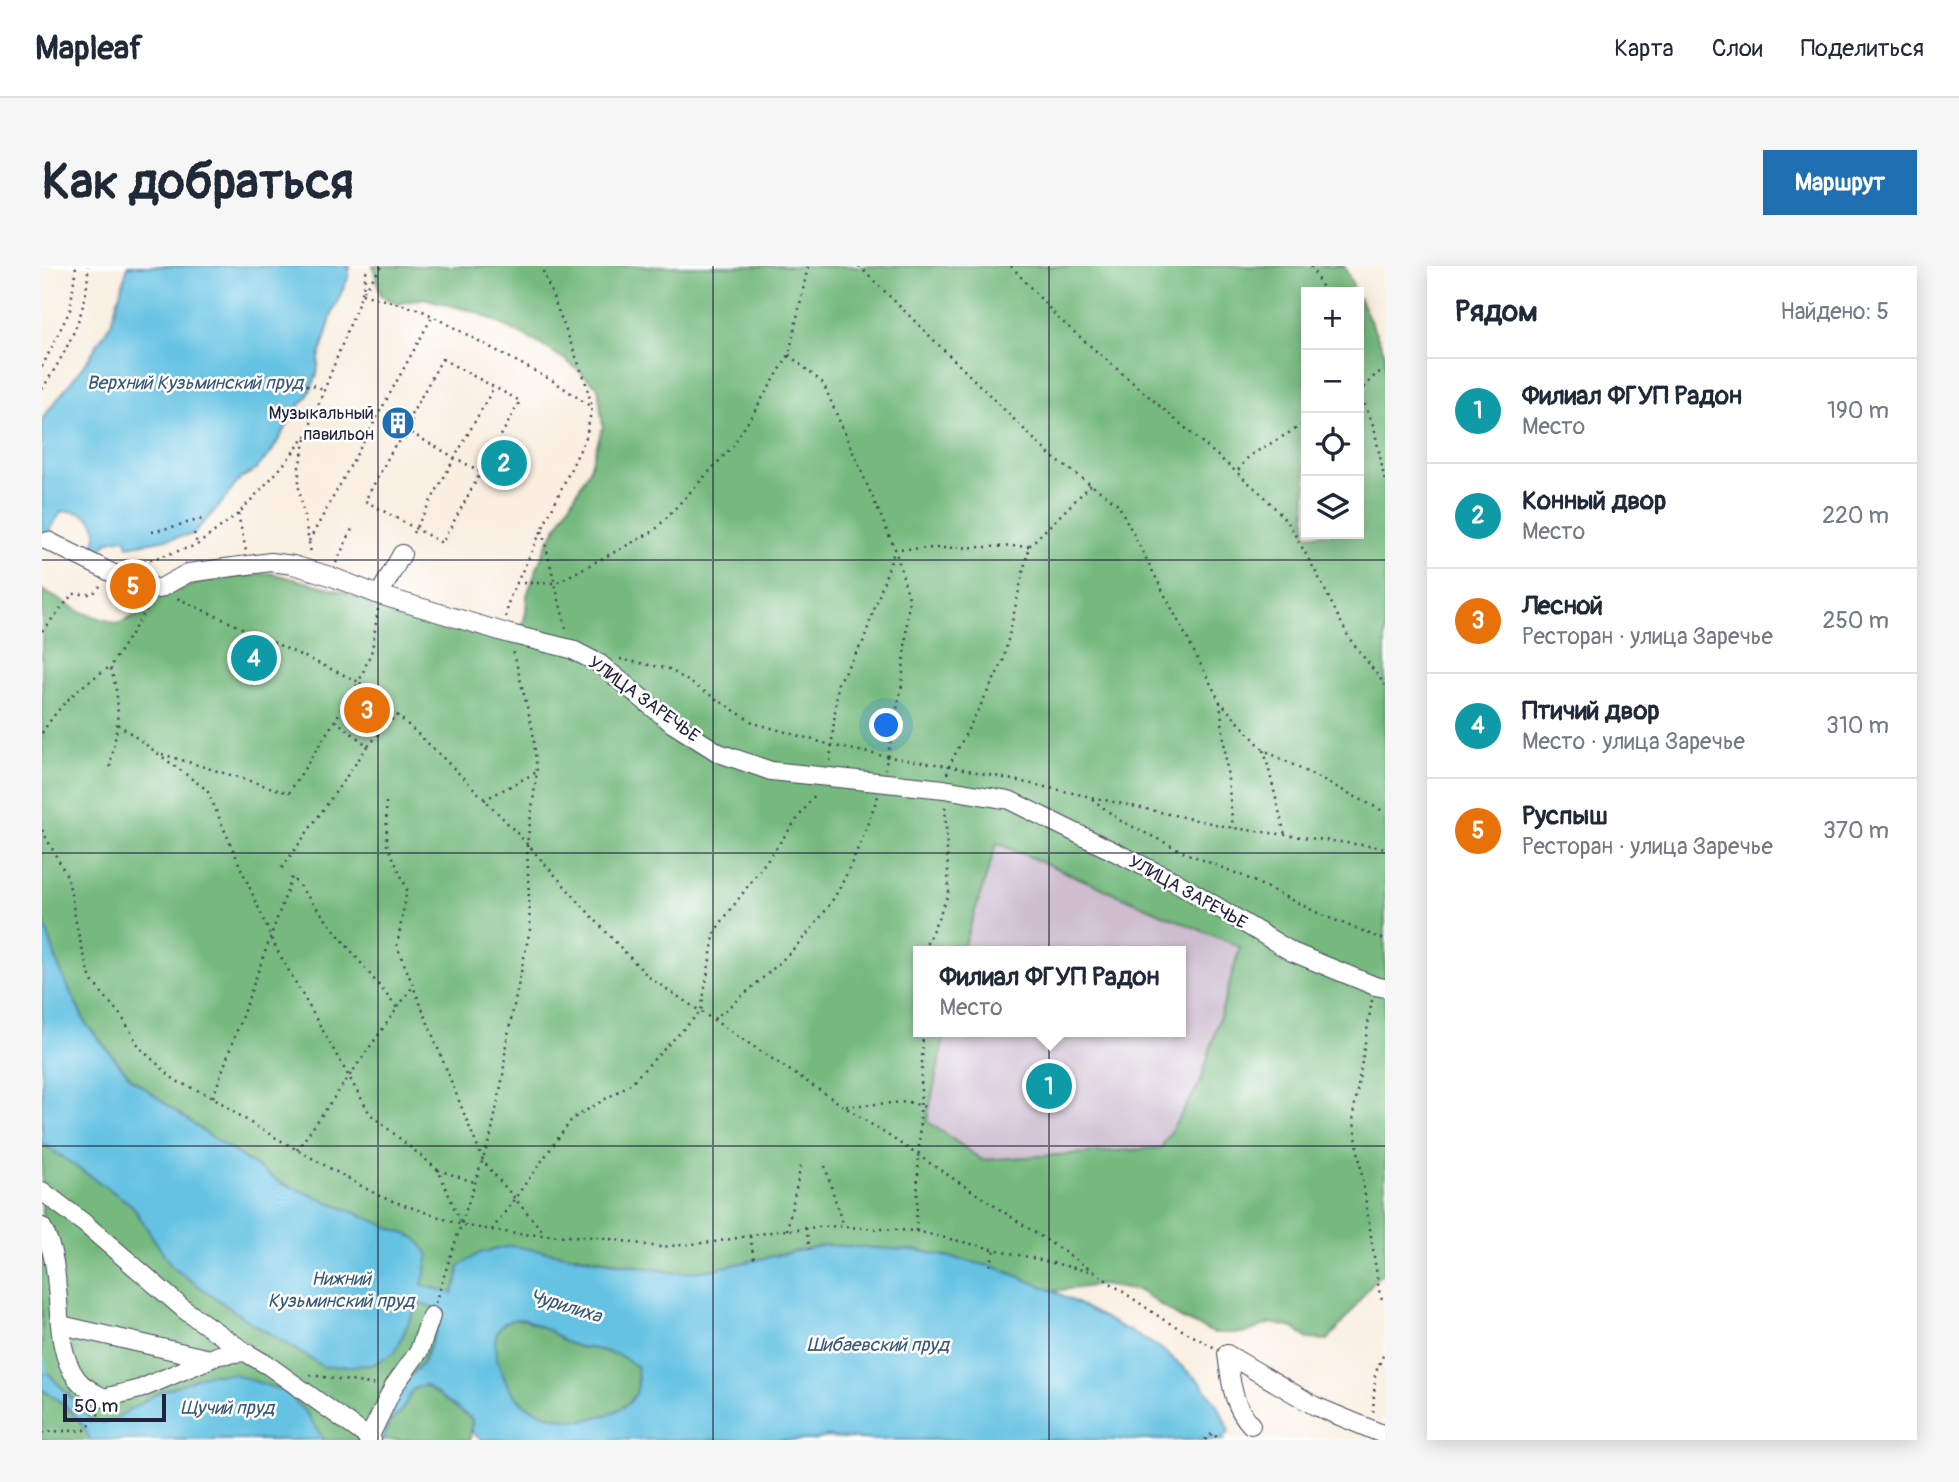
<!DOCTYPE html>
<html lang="ru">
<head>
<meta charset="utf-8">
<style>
  body { margin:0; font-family:Pangolin,sans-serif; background:#f6f6f7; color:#1f2937 }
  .controls { position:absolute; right:21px; top:21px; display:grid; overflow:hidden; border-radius:0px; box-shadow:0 4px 18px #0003 }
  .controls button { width:63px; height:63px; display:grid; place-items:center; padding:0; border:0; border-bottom:2px solid #e0e1e3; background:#fff; color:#1f2937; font:35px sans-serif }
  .scale { position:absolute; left:21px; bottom:18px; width:103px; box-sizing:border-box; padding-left:7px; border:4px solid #22223b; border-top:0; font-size:19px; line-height:24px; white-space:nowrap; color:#22223b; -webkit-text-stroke:5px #fff; paint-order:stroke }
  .you { position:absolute; left:845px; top:460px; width:24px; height:24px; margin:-18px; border:5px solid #fff; border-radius:50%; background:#1a73e8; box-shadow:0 0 0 10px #1a73e833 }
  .badge { display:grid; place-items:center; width:46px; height:46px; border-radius:50%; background:#1f6fb2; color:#fff; font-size:23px; font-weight:700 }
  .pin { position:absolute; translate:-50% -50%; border:4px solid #fff; box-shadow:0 2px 7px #0006 }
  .popup { position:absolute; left:871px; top:680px; width:273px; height:91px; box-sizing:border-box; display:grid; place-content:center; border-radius:0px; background:#fff; filter:drop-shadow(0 2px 5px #0005); font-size:23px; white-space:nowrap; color:#747a83 }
  .popup b { font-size:26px; color:#1f2937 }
  .popup::after { content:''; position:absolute; left:50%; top:100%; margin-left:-14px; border:14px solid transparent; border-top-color:#fff }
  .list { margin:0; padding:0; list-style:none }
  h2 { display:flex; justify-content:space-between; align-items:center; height:91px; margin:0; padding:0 28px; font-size:30px }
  h2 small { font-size:23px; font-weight:400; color:#747a83 }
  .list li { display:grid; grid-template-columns:46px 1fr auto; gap:21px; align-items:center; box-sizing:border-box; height:105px; padding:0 28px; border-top:2px solid #e0e1e3 }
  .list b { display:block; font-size:26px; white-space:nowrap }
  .list p { margin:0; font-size:23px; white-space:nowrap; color:#747a83 }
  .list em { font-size:23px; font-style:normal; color:#747a83 }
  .icon { flex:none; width:38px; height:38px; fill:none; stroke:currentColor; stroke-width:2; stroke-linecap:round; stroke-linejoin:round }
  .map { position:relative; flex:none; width:1343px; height:1174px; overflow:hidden; border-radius:0px }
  header { display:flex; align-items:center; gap:42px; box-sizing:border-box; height:98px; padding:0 35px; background:#fff; border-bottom:2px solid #e0e1e3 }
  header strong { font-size:33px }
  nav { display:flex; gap:38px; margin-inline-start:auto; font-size:24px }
  .intro { display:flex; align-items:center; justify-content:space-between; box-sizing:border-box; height:168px; padding:0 42px }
  h1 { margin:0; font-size:49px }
  .button { padding:18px 32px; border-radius:0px; background:#1f6fb2; color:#fff; font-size:24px; font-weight:700 }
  main { display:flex; gap:42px; padding:0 42px }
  aside { flex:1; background:#fff; border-radius:0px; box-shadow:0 4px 18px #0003 }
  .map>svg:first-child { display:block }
  .industrial { fill:#cebed0 }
  .forest { fill:#74b97e; stroke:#4b6e5c; stroke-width:2; fill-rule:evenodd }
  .water { fill:#65c2e3; stroke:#44728f; stroke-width:2; fill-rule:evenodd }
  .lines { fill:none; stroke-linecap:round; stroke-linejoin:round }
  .stream { stroke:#65c2e3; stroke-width:4.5 }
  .minor-casing { stroke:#424154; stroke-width:20 }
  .path { stroke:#424154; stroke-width:2.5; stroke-dasharray:2 5; stroke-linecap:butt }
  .minor { stroke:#fff; stroke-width:18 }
  .grid { fill:none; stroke:#22223b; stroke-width:2; stroke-opacity:0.55 }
  .labels { text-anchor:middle; stroke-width:5; stroke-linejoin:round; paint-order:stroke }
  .poi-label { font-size:18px; fill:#22223b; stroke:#fff; text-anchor:end }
  .street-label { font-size:18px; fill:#22223b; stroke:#fff }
  .water-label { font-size:19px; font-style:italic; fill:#395a76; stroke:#fff }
</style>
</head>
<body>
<header>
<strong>Mapleaf</strong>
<nav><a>Карта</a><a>Слои</a><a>Поделиться</a></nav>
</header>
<div class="intro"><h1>Как добраться</h1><a class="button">Маршрут</a></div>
<main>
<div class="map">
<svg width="1343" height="1174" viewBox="0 0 1343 1174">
  <rect width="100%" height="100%" fill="#fff"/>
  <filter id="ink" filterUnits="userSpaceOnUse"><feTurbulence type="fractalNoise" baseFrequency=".0143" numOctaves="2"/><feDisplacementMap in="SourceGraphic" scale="14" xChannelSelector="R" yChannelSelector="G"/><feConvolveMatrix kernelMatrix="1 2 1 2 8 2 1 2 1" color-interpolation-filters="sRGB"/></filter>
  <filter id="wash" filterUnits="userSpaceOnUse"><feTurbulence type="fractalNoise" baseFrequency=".00686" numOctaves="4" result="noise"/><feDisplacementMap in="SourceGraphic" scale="28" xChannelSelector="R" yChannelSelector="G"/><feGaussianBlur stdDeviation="1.57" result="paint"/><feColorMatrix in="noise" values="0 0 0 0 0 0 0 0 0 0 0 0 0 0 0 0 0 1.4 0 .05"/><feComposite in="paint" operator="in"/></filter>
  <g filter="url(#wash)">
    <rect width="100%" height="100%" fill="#f9eedf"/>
    <path class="industrial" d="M955,577L1198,680L1159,815L1119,882L940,894L885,855L903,766H1138V685H920Z"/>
    <path class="forest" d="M331,0H1302L1314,26H1264V268H1317V31L1343,87V1006L1332,1014L1310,1045L1286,1074L1266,1073L1252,1062L1229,1057L1203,1067H1172L1140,1053L1097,1025L1058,1019L1012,1025L953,1001L879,985L783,979L668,1004L634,1007L534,989L416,1013L410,1027L380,1019L321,950L237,916L162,866L89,812L44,758L19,707L0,651V324L39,346L76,358L101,346L112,328L139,323L167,314L228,307L300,325L361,348L457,374L480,360L484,347L485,329L503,282L547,205L561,160L556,121L525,95L491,74L437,47L382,32L356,38L339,30ZM955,577L1198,681L1159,815L1119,882L940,894L885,855L903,766H876V685H920Z
      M0,877L90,939L130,1001L202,1052L282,1101L353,1086L376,1036L402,1045L381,1096L355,1125L334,1174H281L265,1148L91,1144L66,1157L51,1155L4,1106L0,1111Z
      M483,1053L510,1066L521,1075L537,1081L555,1083L577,1089L595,1101C595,1108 597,1117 595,1123C593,1136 575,1146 564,1149C558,1150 553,1152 548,1153C529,1157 491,1148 477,1134C461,1119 438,1067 467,1055C471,1053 478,1053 483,1053Z
      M383,1119L430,1153L428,1174H341L347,1156L359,1146L371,1123Z
      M0,1124C20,1134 40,1153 48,1174H0Z"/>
    <path class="water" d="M86,0H308L306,12L291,45L277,92L275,109L265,132L256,141L229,187L212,205L199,212L177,240L151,268L86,280L84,272L67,275L54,287L49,285C51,280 54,273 54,268C55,249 33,243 19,246L5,268L0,266V153L45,95L69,57Z
      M0,651L19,707L44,758L89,812L162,866L237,916L374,972L387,989L380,1019L410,1027L416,1013L417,1000L438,987L469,980L634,1007L668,1004L783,979L879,985L953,1001L1012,1025L1117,1081L1158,1116L1178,1143L1187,1166L1181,1172L1182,1174H836L785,1171L772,1174H440L430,1166V1153L383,1119L371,1123L359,1146L347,1156L341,1174H334L355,1125L381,1096L402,1045L376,1036L353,1086L330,1099L282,1101L202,1052L130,1001L90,939L0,877ZM483,1053L510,1066L521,1075L537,1081L555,1083L577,1089L595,1101C595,1108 597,1116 595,1123C593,1136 575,1146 564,1149C558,1150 553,1152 548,1153C529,1157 491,1148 477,1134C461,1119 438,1067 467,1055C471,1053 478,1053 483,1053Z
      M4,1105L51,1155L66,1157L114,1128L165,1108H192L244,1126L265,1148L281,1174H48C40,1153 20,1134 0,1124V1111Z"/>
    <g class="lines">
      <path class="stream" d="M0,1093L4,1105"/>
    </g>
  </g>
  <g filter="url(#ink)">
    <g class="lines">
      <defs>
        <path id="minor" d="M6,275L70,307L117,323L146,307L229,296L251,299L288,310L337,329L468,368L529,383L558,398L631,458L677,487L729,505L902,523L967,534L1134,616L1250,686L1333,720L1343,722
          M337,329L360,288
          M0,925L42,957L144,1045L203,1086L227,1100L330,1174
          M0,961C26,1005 6,1076 35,1113C42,1122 53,1127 62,1132L98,1123L177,1089L203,1086
          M19,1059L168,1093
          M1185,1088L1273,1140L1343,1169
          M1185,1088C1189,1115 1190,1139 1209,1159
          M326,1174L352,1120L377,1085L389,1050"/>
      </defs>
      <use href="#minor" class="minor-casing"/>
      <path class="path" d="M817,0L1010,191L1076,238L1178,436L1222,484L1343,546
        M969,0L1016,52L1222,230L1247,258L1276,310L1307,372L1343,419
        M1269,0L1282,26
        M322,25L340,0
        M320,28L379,44L513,116L548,140
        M747,89L781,117L853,283L987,280
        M400,93L478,135L400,277L323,235L354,177C365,174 370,167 371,157L368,151Z
        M0,101L28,44L34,0
        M271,119L281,123
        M265,120L266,116
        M0,123C24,87 47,44 46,0
        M1317,125L1332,161L1343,216
        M1317,127L1335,107L1343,105
        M369,167L442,208
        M264,173L257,201V223L269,287
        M1196,204L1207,190L1264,157
        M196,248L204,285
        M500,265L525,367
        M110,266L160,253
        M152,267L155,278
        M371,267L452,121
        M267,275L390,51
        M294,297L311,261
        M95,298L155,279L196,248L237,204L264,170L320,28L325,0
        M474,317H514L612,265L691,180L747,89L766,0
        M336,343L330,384L317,416C377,466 432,521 485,578C526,623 565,669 608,712L1051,1005
        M464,351L467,333L544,171L550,141L543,114L499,0
        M0,365L31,328H51L60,318
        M578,393L627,403L712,457L789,479L846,491L907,500L1191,562L1343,582
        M1178,436L1191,562
        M76,458L165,524L234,682L328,848L396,904L419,957
        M0,467C17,439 40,418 68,401
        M326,480L354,449
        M1222,484L1243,569
        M120,488L247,527L317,416L135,332
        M788,495L796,416L821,376L853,283L867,332L860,419L843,503
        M68,501C75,464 81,438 68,401L110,335
        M905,508L907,500L961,396L987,280L1050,218
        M1050,533L1079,555L1146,588L1201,610L1280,649L1343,674
        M442,534L495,506
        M344,536L345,578L365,623L355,680L441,895L502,967
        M0,564L26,612L36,667L49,714L80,751L98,782L134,815L171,831L213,860L339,931L420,959L474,968L556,971L617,981L672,976L735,965L787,960L874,965L1054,1007L1122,1054L1173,1082
        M240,602L326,480L294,455
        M885,685V677L907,627L903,539
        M1330,734L1311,850L1338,1030L1343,1036
        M672,753C717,716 766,677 796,625C812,595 824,562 836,530
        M171,831L250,611L355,742
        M804,840L866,836L887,842
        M255,884L371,720
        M783,900L801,960
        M396,904L432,916
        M764,962L768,983
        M450,964L530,853L587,819L659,745L673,665L775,526
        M745,964L759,899
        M874,965L881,766
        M708,970L712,993
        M948,1000L953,983
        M393,1037L449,869L461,810L464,778L488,663L485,578L495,506L491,465L471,384
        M268,1109L335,1119
        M1331,1146L1333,1108L1343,1085
        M0,1166L44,1164L58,1146
        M1163,1174L1171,1167L1177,1174"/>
      <use href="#minor" class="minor"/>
    </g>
  </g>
  <path class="grid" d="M336,0V1174M671,0V1174M1007,0V1174M0,294H1343M0,587H1343M0,880H1343"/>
  <defs>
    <symbol id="building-disc" viewBox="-11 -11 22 22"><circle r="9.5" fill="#1f6fb2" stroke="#fff"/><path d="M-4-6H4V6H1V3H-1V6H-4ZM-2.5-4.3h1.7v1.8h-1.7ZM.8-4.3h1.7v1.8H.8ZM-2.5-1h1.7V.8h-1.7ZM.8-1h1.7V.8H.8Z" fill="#fff"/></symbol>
  </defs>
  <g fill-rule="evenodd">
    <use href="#building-disc" x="337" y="138" width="38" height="38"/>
  </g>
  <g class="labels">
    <g class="poi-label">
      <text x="332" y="153">Музыкальный<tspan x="332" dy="21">павильон</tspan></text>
    </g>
    <g class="street-label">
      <text transform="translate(602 433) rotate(36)" y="6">УЛИЦА ЗАРЕЧЬЕ</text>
      <text transform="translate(1146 626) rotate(29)" y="6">УЛИЦА ЗАРЕЧЬЕ</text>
    </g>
    <g class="water-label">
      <text x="153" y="123">Верхний Кузьминский пруд</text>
      <text x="299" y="1019">Нижний<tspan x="299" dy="22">Кузьминский пруд</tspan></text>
      <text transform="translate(524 1039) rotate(17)" y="7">Чурилиха</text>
      <text x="836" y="1085">Шибаевский пруд</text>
      <text x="185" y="1148">Щучий пруд</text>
    </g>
  </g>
</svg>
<div class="controls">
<button>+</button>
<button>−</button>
<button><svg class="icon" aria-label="locate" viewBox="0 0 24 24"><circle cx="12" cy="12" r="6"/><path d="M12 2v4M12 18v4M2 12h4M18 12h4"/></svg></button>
<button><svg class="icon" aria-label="layers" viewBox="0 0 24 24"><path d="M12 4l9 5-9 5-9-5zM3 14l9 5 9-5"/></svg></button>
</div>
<div class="scale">50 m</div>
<div class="you"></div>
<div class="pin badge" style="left:1007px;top:820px;background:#0f9aa8">1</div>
<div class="popup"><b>Филиал ФГУП Радон</b>Место</div>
<div class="pin badge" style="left:462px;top:197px;background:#0f9aa8">2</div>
<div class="pin badge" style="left:325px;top:444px;background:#e8710a">3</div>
<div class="pin badge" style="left:212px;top:392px;background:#0f9aa8">4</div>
<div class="pin badge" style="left:91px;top:320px;background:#e8710a">5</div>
</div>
<aside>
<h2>Рядом<small>Найдено: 5</small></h2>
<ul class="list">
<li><span class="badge" style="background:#0f9aa8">1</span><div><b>Филиал ФГУП Радон</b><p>Место</p></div><em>190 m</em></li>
<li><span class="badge" style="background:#0f9aa8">2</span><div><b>Конный двор</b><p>Место</p></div><em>220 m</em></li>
<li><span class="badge" style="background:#e8710a">3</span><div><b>Лесной</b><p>Ресторан · улица Заречье</p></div><em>250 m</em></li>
<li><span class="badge" style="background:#0f9aa8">4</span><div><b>Птичий двор</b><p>Место · улица Заречье</p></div><em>310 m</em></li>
<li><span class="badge" style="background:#e8710a">5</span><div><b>Руспыш</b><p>Ресторан · улица Заречье</p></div><em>370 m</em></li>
</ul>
</aside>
</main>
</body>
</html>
